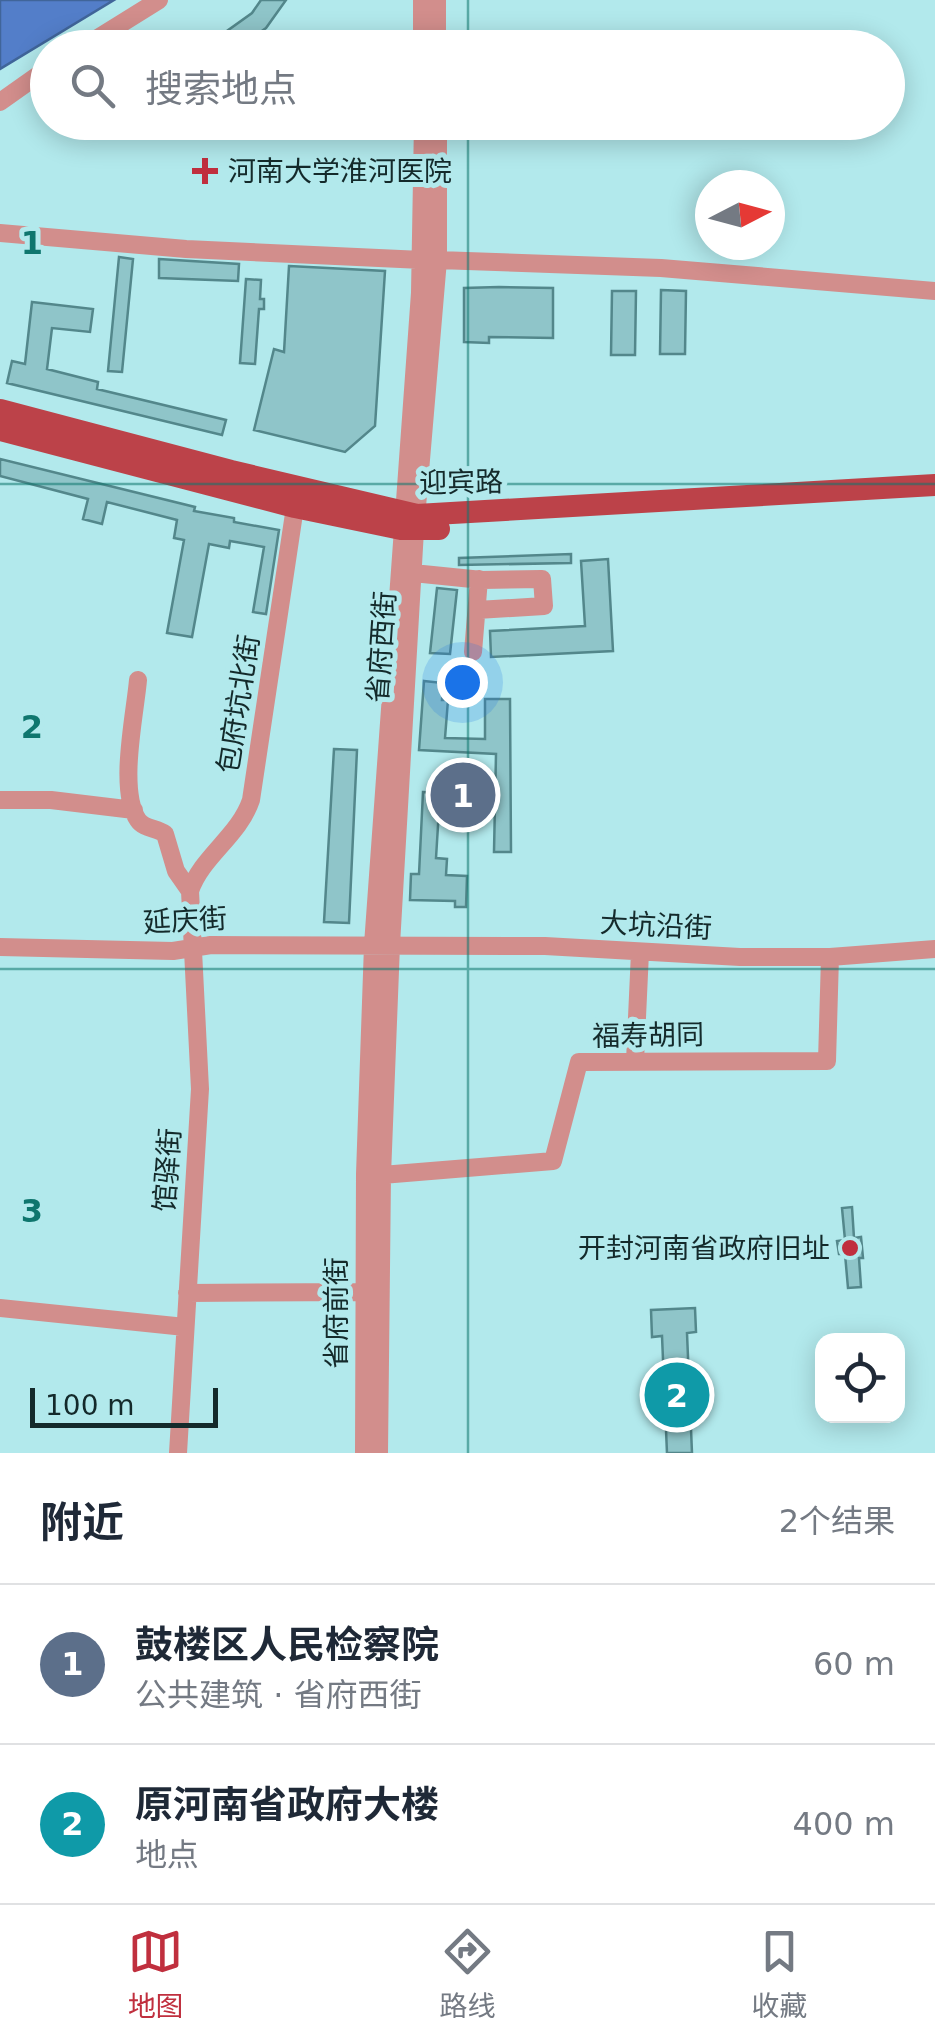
<!DOCTYPE html>
<html lang="zh">
<head>
<meta charset="utf-8">
<style>
  body { margin:0; font-family:"DejaVu Sans","Noto Sans SC",sans-serif; background:#f2f2f3; color:#1f2937 }
  .controls { position:absolute; right:30px; bottom:30px; display:grid; overflow:hidden; border-radius:20px; box-shadow:0 5px 25px #0003 }
  .controls button { width:90px; height:90px; display:grid; place-items:center; padding:0; border:0; border-bottom:2px solid #e0e1e3; background:#fff; color:#1f2937; font:50px sans-serif }
  .compass { position:absolute; left:695px; top:170px; width:90px; height:90px; border-radius:50%; background:#fff; box-shadow:0 5px 25px #0003; rotate:84deg }
  .scale { position:absolute; left:30px; bottom:25px; width:188px; box-sizing:border-box; padding-left:10px; border:5px solid #142a2b; border-top:0; font-size:28px; line-height:35px; white-space:nowrap; color:#142a2b; -webkit-text-stroke:8px #b2e9ec; paint-order:stroke }
  .you { position:absolute; left:462px; top:682px; width:35px; height:35px; margin:-25px; border:8px solid #fff; border-radius:50%; background:#1a73e8; box-shadow:0 0 0 15px #1a73e833 }
  .badge { display:grid; place-items:center; width:65px; height:65px; border-radius:50%; background:#c02f3e; color:#fff; font-size:32px; font-weight:700 }
  .pin { position:absolute; translate:-50% -50%; border:5px solid #fff; box-shadow:0 2px 10px #0006 }
  .list { margin:0; padding:0; list-style:none }
  h2 { display:flex; justify-content:space-between; align-items:center; height:130px; margin:0; padding:0 40px; font-size:42px }
  h2 small { font-size:32px; font-weight:400; color:#747a83 }
  .list li { display:grid; grid-template-columns:65px 1fr auto; gap:30px; align-items:center; box-sizing:border-box; height:160px; padding:0 40px; border-top:2px solid #e0e1e3 }
  .list b { display:block; font-size:38px; white-space:nowrap }
  .list p { margin:0; font-size:32px; white-space:nowrap; color:#747a83 }
  .list em { font-size:32px; font-style:normal; color:#747a83 }
  .icon { flex:none; width:55px; height:55px; fill:none; stroke:currentColor; stroke-width:2; stroke-linecap:round; stroke-linejoin:round }
  .map { position:relative; flex:none; width:935px; height:1453px; overflow:hidden }
  .search { position:absolute; background:#fff; box-shadow:0 5px 25px #0003; left:30px; right:30px; top:30px; height:110px; display:flex; align-items:center; gap:25px; box-sizing:border-box; padding:0 35px; border-radius:55px; color:#747a83; font-size:38px }
  .sheet { height:450px; background:#fff }
  nav { display:flex; justify-content:space-around; align-items:center; box-sizing:border-box; height:140px; border-top:2px solid #e0e1e3; background:#fff; font-size:28px; color:#747a83 }
  nav a { display:grid; justify-items:center; gap:5px }
  nav .on { color:#c02f3e }
  .map>svg:first-child { display:block }
  .water { fill:#537ec9; stroke:#40659a; stroke-width:2.5 }
  .building { fill:#8fc5c9; stroke:#53878b; stroke-width:2.5 }
  .lines { fill:none; stroke-linecap:round; stroke-linejoin:round }
  .minor { stroke:#d28e8c; stroke-width:18 }
  .major { stroke:#bc4249; stroke-width:22 }
  .grid { fill:none; stroke:#0f766e; stroke-width:2.5; stroke-opacity:0.55 }
  .poi-dot { fill:#c02f3e; stroke:#b2e9ec; stroke-width:4 }
  .labels { text-anchor:middle; stroke-width:10; stroke-linejoin:round; paint-order:stroke }
  .poi-label { font-size:28px; fill:#142a2b; stroke:#b2e9ec; text-anchor:start }
  .street-label { font-size:28px; fill:#142a2b; stroke:#b2e9ec }
  .grid-label { font-size:32px; text-anchor:middle; font-weight:bold; fill:#0f766e; stroke:#b2e9ec; stroke-width:10; stroke-linejoin:round; paint-order:stroke }
</style>
</head>
<body>
<div class="map">
<svg width="935" height="1453" viewBox="0 0 935 1453">
  <rect width="100%" height="100%" fill="#b2e9ec"/>
  <path class="water" d="M0,0H114L0,69Z"/>
  <path class="building" d="M261,0H286L266,28L238,48H194L193,44L217,38L252,13Z
    M119,257L133,259L122,372L108,371Z
    M159,259L239,264L238,281L159,278Z
    M289,266L385,271L375,426L345,452L254,430L274,349L284,352Z
    M246,279L261,280L260,299H264V309H259L255,364L240,363Z
    M499,287L553,288V338L489,337V343L464,342V288Z
    M661,290L686,291L685,354H660Z
    M612,291H636L635,355H611Z
    M32,302L93,309L90,332L52,328L47,369L98,382L97,389L226,420L222,435L7,383L12,361L25,364Z
    M0,459L195,507L194,511L234,518V522L279,530L266,614L253,612L264,547L230,541L229,548L209,544L192,637L167,633L184,540L174,538L177,520L107,502L102,524L83,519L88,499L0,476Z
    M571,554V563L459,565V558Z
    M608,559L613,651L491,657L490,631L585,626L581,561Z
    M437,588L457,590L450,654L430,653Z
    M424,681L443,683L442,700H448L445,738L485,739V699H510L511,852H494L496,754L419,750Z
    M334,749L357,750L349,923L324,922Z
    M423,792L440,793L436,858L447,859L446,875L467,876L466,907H455V901L410,900L411,874H419Z
    M852,1207L854,1238L861,1237L863,1258H859L861,1287L848,1288L845,1254H839L837,1241L845,1240L842,1208Z
    M695,1308L696,1332L687,1333L692,1453H667L662,1336L652,1337L651,1310Z"/>
  <g class="lines">
    <path class="minor" d="M422,0V48
      M437,0V48
      M82,48L159,0
      M0,102L48,68
      M0,233L186,249L422,260
      M438,260L661,268L935,291
      M413,573L482,580L542,579L544,606L477,610
      M473,652L479,579
      M138,680C135,715 118,790 138,820C144,829 157,828 165,834L176,871L190,891
      M0,800H51L134,810
      M0,947L173,951L211,945L545,946L740,957H830L935,949
      M635,1061L640,952
      M382,1175L553,1161L579,1062L827,1061L830,957
      M187,1293L363,1292
      M0,1308L185,1327
      M178,1453L200,1089L190,891C202,856 239,836 251,800L295,507
      M364,1453L365,1174L373,945L420,293L423,122
      M379,1453L382,1175L391,945L415,530L438,260V122"/>
    <path class="major" d="M0,410L231,471L417,515L935,485
      M0,430L295,507L401,529H439"/>
  </g>
  <path class="grid" d="M468,0V48M468,122V1453M0,484H935M0,969H935"/>
  <g class="poi-dot">
    <path d="M200 156h10v10h10v10h-10v10h-10v-10h-10v-10h10z"/>
    <circle cx="850" cy="1248" r="10"/>
  </g>
  <g class="labels">
    <g class="poi-label">
      <text x="228" y="181">河南大学淮河医院</text>
      <text x="830" y="1258" text-anchor="end">开封河南省政府旧址</text>
    </g>
    <g class="street-label">
      <text transform="translate(461 482) rotate(-1)" y="10">迎宾路</text>
      <text transform="translate(381 647) rotate(-86)" y="10">省府西街</text>
      <text transform="translate(238 704) rotate(-81)" y="10">包府坑北街</text>
      <text transform="translate(185 920) rotate(-3)" y="10">延庆街</text>
      <text transform="translate(656 925) rotate(3)" y="10">大坑沿街</text>
      <text transform="translate(648 1035) rotate(-1)" y="10">福寿胡同</text>
      <text transform="translate(167 1170) rotate(-86)" y="10">馆驿街</text>
      <text transform="translate(336 1313) rotate(-90)" y="10">省府前街</text>
    </g>
  </g>
  <g class="grid-label">
    <text x="32" y="254">1</text>
    <text x="32" y="738">2</text>
    <text x="32" y="1222">3</text>
  </g>
</svg>
<div class="controls">
<button><svg class="icon" aria-label="locate" viewBox="0 0 24 24"><circle cx="12" cy="12" r="6"/><path d="M12 2v4M12 18v4M2 12h4M18 12h4"/></svg></button>
</div>
<svg class="compass" viewBox="-18 -18 36 36"><path d="M0-13l5 13h-10z" fill="#e53935"/><path d="M0 13l5-13h-10z" fill="#747a83"/></svg>
<div class="scale">100 m</div>
<div class="you"></div>
<div class="pin badge" style="left:463px;top:795px;background:#5c6f8a">1</div>
<div class="pin badge" style="left:677px;top:1395px;background:#0f9aa8">2</div>
<div class="search"><svg class="icon" aria-label="search" viewBox="0 0 24 24"><circle cx="10" cy="10" r="6"/><path d="M15 15l6 6"/></svg>搜索地点</div>
</div>
<section class="sheet">
<h2>附近<small>2个结果</small></h2>
<ul class="list">
<li><span class="badge" style="background:#5c6f8a">1</span><div><b>鼓楼区人民检察院</b><p>公共建筑 · 省府西街</p></div><em>60 m</em></li>
<li><span class="badge" style="background:#0f9aa8">2</span><div><b>原河南省政府大楼</b><p>地点</p></div><em>400 m</em></li>
</ul>
</section>
<nav>
<a class="on"><svg class="icon" aria-label="map" viewBox="0 0 24 24"><path d="M3 6l6-2 6 2 6-2v14l-6 2-6-2-6 2zM9 4v14M15 6v14"/></svg>地图</a>
<a><svg class="icon" aria-label="directions" viewBox="0 0 24 24"><path d="M12 3l9 9-9 9-9-9zM9 14v-3h6M13 9l2 2-2 2"/></svg>路线</a>
<a><svg class="icon" aria-label="saved" viewBox="0 0 24 24"><path d="M7 4h10v16l-5-4-5 4z"/></svg>收藏</a>
</nav>
</body>
</html>
